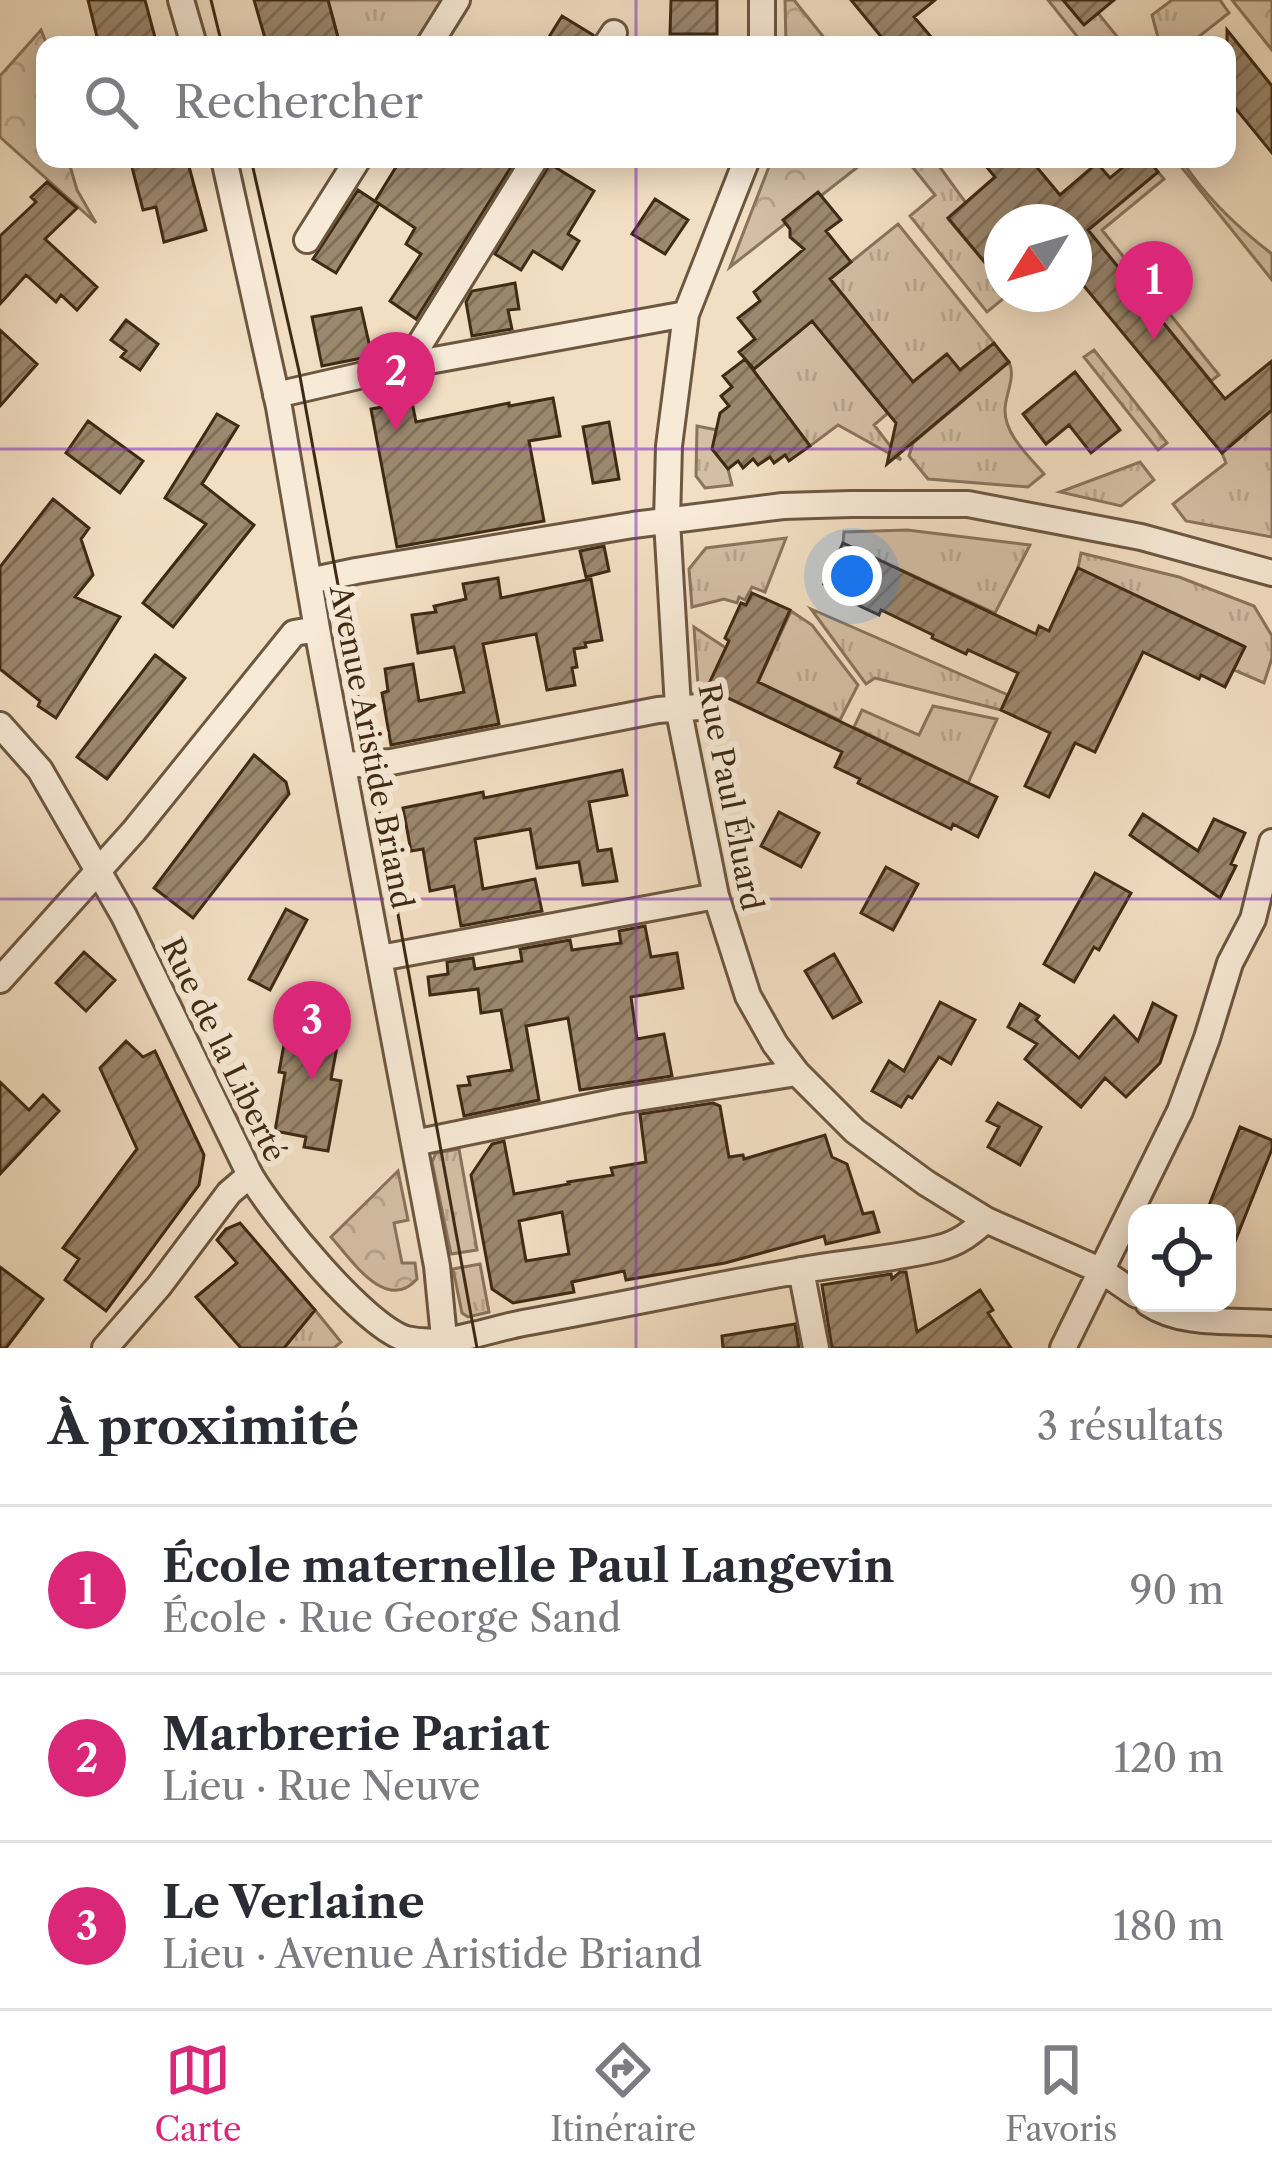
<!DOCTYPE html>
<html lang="fr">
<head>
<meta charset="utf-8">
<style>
  body { margin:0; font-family:"Libre Caslon Text",serif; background:#f2f2f3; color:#2b2b33 }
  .controls { position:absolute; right:36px; bottom:36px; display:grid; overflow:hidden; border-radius:24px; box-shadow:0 6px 30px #0003 }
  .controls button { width:108px; height:108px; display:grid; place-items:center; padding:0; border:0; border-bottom:3px solid #e1e1e2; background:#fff; color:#2b2b33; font:60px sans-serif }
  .compass { position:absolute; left:984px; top:204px; width:108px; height:108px; border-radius:50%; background:#fff; box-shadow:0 6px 30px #0003; rotate:233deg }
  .you { position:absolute; left:852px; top:576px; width:42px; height:42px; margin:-30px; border:9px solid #fff; border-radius:50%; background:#1a73e8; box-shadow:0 0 0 18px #1a73e833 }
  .badge { display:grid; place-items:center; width:78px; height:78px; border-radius:50%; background:#db2777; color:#fff; font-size:39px; font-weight:700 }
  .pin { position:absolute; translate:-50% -99px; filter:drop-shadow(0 3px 6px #0008) }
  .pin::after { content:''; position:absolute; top:63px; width:42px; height:36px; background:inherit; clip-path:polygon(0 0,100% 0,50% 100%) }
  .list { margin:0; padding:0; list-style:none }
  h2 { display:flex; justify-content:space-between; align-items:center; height:156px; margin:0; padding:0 48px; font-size:51px }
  h2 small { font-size:39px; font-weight:400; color:#7c7c81 }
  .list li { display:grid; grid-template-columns:78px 1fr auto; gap:36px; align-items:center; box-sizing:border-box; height:168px; padding:0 48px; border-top:3px solid #e1e1e2 }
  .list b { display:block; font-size:45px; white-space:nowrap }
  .list p { margin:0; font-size:39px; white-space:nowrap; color:#7c7c81 }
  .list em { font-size:39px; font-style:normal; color:#7c7c81 }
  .icon { flex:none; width:66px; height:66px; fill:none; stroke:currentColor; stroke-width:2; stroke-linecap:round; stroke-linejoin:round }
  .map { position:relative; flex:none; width:1272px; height:1348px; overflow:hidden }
  .search { position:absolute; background:#fff; box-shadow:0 6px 30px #0003; left:36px; right:36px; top:36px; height:132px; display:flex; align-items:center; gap:30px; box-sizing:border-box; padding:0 42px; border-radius:24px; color:#7c7c81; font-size:45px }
  .sheet { height:660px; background:#fff }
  nav { display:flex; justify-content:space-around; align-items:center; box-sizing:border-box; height:168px; border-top:3px solid #e1e1e2; background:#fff; font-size:33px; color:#7c7c81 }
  nav a { display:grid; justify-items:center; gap:6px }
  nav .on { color:#db2777 }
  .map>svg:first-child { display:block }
  .grass { fill:url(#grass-tufts); stroke:#8a745c; stroke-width:3 }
  .forest { fill:url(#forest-crowns); stroke:#8a745c; stroke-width:3 }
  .building { fill:url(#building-hatch); stroke:#3f2a14; stroke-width:3; fill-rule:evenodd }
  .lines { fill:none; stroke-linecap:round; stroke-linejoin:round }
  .street-casing { stroke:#6c5740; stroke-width:30 }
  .street { stroke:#f7ead7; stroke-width:24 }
  .tram { stroke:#3f2a14; stroke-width:3 }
  .grid { fill:none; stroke:#7b2cbf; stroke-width:3; stroke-opacity:0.55 }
  .labels { text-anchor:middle; stroke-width:12; stroke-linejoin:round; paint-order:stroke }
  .street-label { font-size:30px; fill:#3f2a14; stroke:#f7ead7 }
</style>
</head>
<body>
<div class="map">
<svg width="1272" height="1348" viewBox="0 0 1272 1348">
  <defs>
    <pattern id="grass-tufts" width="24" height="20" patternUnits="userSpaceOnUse" patternTransform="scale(3)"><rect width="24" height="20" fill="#d4bfa4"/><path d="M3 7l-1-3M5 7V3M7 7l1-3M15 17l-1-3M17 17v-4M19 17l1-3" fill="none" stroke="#b7a48c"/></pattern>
    <pattern id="forest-crowns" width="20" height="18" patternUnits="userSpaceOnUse" patternTransform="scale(3)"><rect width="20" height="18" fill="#d4bfa4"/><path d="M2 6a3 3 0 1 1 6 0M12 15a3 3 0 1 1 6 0" fill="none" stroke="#b7a48c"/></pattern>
    <pattern id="building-hatch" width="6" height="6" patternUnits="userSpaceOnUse" patternTransform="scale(3)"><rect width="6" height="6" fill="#9c886e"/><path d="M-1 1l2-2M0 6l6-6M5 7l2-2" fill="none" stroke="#816f59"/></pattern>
  </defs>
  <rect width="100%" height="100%" fill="#f2dec2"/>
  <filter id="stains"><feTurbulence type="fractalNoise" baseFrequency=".00167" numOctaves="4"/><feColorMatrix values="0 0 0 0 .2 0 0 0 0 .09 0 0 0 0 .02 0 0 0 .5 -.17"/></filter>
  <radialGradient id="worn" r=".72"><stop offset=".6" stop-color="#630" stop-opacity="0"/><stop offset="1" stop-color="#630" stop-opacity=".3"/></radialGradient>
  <path class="grass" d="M328,0H442L414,45H340Z
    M1048,0H1063L1083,24L1098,13L1124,45H1084Z
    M1172,0H1220L1229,13L1188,45H1160L1152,15Z
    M906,159H934L966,203L948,219L1002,283V294H1009L987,312L910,216L935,195Z
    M1175,159H1181C1205,197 1237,227 1272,254V280Z
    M1158,172L1164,179L1102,230L1219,375L1211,381L1088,230Z
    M898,224L994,343L960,370L946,354L913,382L830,279Z
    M799,304L888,413L874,425L901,460L838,425L810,446L753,370L800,331Z
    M1094,350L1167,443L1158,450L1084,357Z
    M1009,362C1016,377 1006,392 1005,409C1004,434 1029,456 1044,474L1028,487L928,479L909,456L913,443Z
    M1272,410V537L1186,521L1173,504L1226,463L1222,453Z
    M697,426L717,430L713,449L728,469L732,485L705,488L696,476Z
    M1140,462L1154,480L1121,506L1060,492Z
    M907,530L1030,545L995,613L843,543L844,532Z
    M786,538L765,592L752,587L745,600L739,597L737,603L724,599L692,607L689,569L706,548Z
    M1081,553L1179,577L1254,606L1272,636V658L1264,683L1234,670L1244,646L1078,568Z
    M811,609L1008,695L1001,710L875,678L866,684Z
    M791,611L812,625L858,685L840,720L758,682Z
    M694,627L726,648L707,688L698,685Z
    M933,706L997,719L968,783L854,727L862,710L919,735Z
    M459,1149L477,1250L451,1254L432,1162L436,1153Z
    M480,1264L489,1312L468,1317L462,1313L453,1269Z
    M315,1310L341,1342L334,1348H284Z"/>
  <path class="forest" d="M785,0H794L830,45H786Z
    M1232,0H1272V50Z
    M41,30L47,45L45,159H68L77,190L96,223L0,137V76Z
    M772,159H868L730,267Z
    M398,1171L408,1220L394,1223L402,1263H415L417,1279C386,1314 351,1259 331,1237Z"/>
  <path class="building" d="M88,0H145L157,45H99Z
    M254,0H328L340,45H267Z
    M671,0H717V34H670Z
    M851,0H935L914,17L938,45H888Z
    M1063,0H1114L1084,25Z
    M562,16L593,35L590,45H544Z
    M1227,30L1272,86V153L1227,98Z
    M143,159H187L206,230L164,242L156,207L143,210L132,167L144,164Z
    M401,159H516L416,319L390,301L421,254L406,244L415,228L375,201Z
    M980,159H1030L1060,195L1097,163L1110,178L1133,159H1148L1158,172L1088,230L1225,399L1272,361V410L1222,453L1074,274V222H1002V283L948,218L995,177Z
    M550,164L594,191L568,234L579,241L562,269L533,251L521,270L495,254Z
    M47,182L77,208L45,239L97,287L77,310L61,295L56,302L26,275L0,304V236L36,202L31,197Z
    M358,190L379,204L336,273L313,259Z
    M818,192L841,220L826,231L851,262L830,279L913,382L947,354L960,370L994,343L1009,362L887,464L896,423L812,321L754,369L739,352L755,339L738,318L760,301L754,292L804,249L790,237V229L783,220Z
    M655,199L688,220L665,254L632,234Z
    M515,283L519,309L508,310L512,329L472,336L466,302L472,291Z
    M361,308L372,356L322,366L312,317Z
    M126,320L158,344L140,370L121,357L126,351L111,340Z
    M0,330L37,364L0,406Z
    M745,359L810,446L789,461L785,455L774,463L770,457L758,465L753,459L743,468L738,461L728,469L712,449L720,413L729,406L721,396L732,387L723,376Z
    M1075,372L1120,430L1091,453L1069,425L1046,444L1023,414Z
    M553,398L560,436L529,441L544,521L397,547L371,409L412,402L416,422L509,403V406Z
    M217,414L238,426L202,484L254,525L173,627L143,603L206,524L165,498Z
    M88,421L143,461L120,493L66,453Z
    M609,422L619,479L593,483L583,427Z
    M53,499L89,528L81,539L93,575L75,597L120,617L56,718L38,706L40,701L0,669V567Z
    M843,543L1036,634L1039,626L1049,631L1078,568L1245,647L1225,687L1201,675L1199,679L1143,652L1095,752L1075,743L1049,797L1025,786L1050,733L1001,710L1018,673L968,650L966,654L932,638L933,635L881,610L879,615L845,599L847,595L824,584Z
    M604,546L609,571L586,577L580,551Z
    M498,578L501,598L591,579L602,640L585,643L586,647L574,649L577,667L572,668L575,685L547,690L536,634L483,644L499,724L391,745L382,693L388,691L385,669L413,664L419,701L464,692L454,647L418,653L412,615L436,612L434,606L466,599L463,584Z
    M752,593L790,610L758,682L997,797L978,837L953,824L951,829L858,783L860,779L835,767L842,752L707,688L729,641L725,638L741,603L746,605Z
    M155,655L185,678L107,779L77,757Z
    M254,755L286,782L289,794L193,918L154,888Z
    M622,770L627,795L589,802L598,851L611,849L617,881L583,885L579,862L537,868L530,829L475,839L483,889L535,879L542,911L461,926L454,886L430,891L423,849L411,851L403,808L483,792L484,798Z
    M779,812L819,833L801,867L761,846Z
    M1143,814L1198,851L1214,819L1245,833L1231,864L1236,866L1220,898L1130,835Z
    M886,867L918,884L893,930L861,913Z
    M1095,873L1131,893L1099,950L1094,947L1074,982L1044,964Z
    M286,909L307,920L270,990L249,979Z
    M645,926L651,957L677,953L683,988L631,997L637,1039L664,1034L672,1076L580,1090L568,1018L526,1026L539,1100L464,1116L458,1086L470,1085L468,1077L512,1070L501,1010L481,1013L478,989L430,995L428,977L448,974L447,962L473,958L475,969L522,961L520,949L570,940L572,950L621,943L619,931Z
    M84,952L115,980L86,1011L56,983Z
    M834,954L861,1002L833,1018L805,971Z
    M940,1002L975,1020L951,1064L939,1057L912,1098L908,1096L901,1107L872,1091L889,1061L904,1071Z
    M1153,1003L1176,1016L1160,1063L1126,1097L1105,1078L1081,1107L1025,1059L1037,1044L1008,1027L1020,1004L1039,1016L1036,1020L1079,1058L1114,1016L1138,1041Z
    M290,1011L342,1020L331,1079L341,1081L328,1151L304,1147L306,1137L275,1131L285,1073L279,1072Z
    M126,1041L143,1057L155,1051L204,1155L199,1185L106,1311L65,1280L79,1259L63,1248L137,1149L100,1068Z
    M0,1082L29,1110L43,1095L59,1111L0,1174Z
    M713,1103L720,1106L729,1157L743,1155L744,1159L825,1135L832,1157L847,1164L863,1214L873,1212L879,1232L826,1244L824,1236L725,1263L626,1280L624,1271L572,1282L574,1292L513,1303L492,1289L471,1175L492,1144L504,1141L514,1194L569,1184L568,1182L613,1175L611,1168L646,1162L640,1114ZM562,1212L569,1254L526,1261L519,1221Z
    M998,1103L1041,1127L1020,1165L988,1147L999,1127L987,1121Z
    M1240,1127L1272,1140V1149L1228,1259L1227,1213H1206Z
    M240,1223L315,1310L284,1348H241L196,1297L237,1263L217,1240L226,1229Z
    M0,1267L43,1299L6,1348H0Z
    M900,1272H906L917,1332L980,1290L993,1310L988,1313L1011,1348H832L822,1285L891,1274L892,1279Z
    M795,1324L799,1348H723L722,1336Z"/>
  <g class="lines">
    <defs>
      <path id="street" d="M181,0L194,45
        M429,45L457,0
        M606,45L614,33
        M762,45V0
        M224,159L279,407L317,629L437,1266L445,1348
        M747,159L686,314L669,446L667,521L678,707L716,896L748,996L775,1044L797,1073L855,1131L926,1183L986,1220L1102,1271L1137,1295
        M307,240L358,159
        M407,365L535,159
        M276,395L407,365L686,314
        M309,581L356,571L633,525L783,506L851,504H968L1141,537L1272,573
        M0,725L40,770L124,916L250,1175C274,1216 363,1325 406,1339C443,1348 487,1330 523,1323C617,1306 710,1286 803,1270C848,1262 895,1259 939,1248C959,1243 971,1233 986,1220
        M344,765L391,762L658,710L699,707
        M380,958L716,896
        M0,980L134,831L294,633L317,629
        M414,1143L618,1101L797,1073
        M801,1270L816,1348
        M1148,1303C1182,1326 1232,1320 1272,1323
        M105,1348L159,1286L229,1193L250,1175
        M1063,1348L1180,1111L1207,1038L1230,963L1253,919L1272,842"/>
    </defs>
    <use href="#street" class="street-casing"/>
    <use href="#street" class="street"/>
    <path class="tram" d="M211,0L222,45
      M251,159L299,371L477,1348"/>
  </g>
  <path class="grid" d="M636,0V45M636,159V1348M0,449H1272M0,899H1272"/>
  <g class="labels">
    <g class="street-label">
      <text transform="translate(371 747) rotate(79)" y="10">Avenue Aristide Briand</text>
      <text transform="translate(730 797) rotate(79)" y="10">Rue Paul Éluard</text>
      <text transform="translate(223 1050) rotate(64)" y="10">Rue de la Liberté</text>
    </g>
  </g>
  <rect width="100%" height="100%" filter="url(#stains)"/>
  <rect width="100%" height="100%" fill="url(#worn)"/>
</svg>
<div class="controls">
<button><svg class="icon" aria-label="locate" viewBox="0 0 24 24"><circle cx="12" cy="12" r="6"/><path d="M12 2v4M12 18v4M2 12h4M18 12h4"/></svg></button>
</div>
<svg class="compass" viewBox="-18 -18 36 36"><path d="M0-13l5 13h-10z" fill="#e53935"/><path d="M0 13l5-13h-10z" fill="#7c7c81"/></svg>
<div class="you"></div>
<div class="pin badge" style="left:1154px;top:340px">1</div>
<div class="pin badge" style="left:396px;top:431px">2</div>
<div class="pin badge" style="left:312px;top:1080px">3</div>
<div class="search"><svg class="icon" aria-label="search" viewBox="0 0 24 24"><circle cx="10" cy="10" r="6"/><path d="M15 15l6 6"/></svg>Rechercher</div>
</div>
<section class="sheet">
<h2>À proximité<small>3 résultats</small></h2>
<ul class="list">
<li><span class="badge">1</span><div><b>École maternelle Paul Langevin</b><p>École · Rue George Sand</p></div><em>90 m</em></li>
<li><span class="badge">2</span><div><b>Marbrerie Pariat</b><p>Lieu · Rue Neuve</p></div><em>120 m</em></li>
<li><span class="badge">3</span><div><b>Le Verlaine</b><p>Lieu · Avenue Aristide Briand</p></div><em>180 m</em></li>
</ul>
</section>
<nav>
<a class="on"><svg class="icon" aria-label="map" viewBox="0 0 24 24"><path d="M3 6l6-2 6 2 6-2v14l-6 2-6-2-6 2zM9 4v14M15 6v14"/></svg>Carte</a>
<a><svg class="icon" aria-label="directions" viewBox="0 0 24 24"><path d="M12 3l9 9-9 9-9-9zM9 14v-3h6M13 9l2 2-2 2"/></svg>Itinéraire</a>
<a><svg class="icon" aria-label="saved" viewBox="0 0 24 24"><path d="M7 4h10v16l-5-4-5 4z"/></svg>Favoris</a>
</nav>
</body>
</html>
